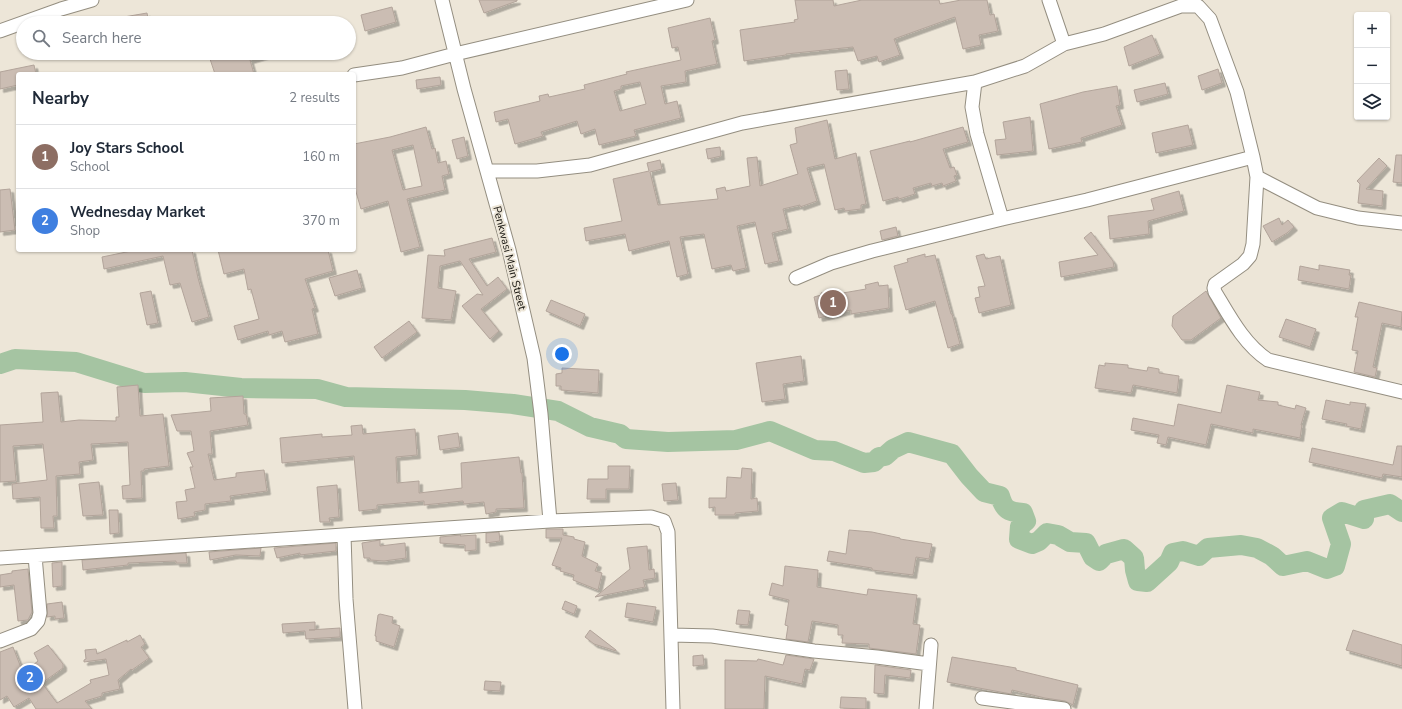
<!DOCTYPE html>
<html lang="en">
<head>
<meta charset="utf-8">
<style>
  body { margin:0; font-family:"Nunito Sans",sans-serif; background:#f2f2f3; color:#1f2937 }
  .controls { position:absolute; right:12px; top:12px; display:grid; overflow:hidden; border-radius:4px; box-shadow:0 1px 3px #0004 }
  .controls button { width:36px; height:36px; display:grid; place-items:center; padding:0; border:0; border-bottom:1px solid #e0e1e3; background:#fff; color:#1f2937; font:20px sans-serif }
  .you { position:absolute; left:562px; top:354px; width:14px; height:14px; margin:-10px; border:3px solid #fff; border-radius:50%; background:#1a73e8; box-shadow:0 0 0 6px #1a73e833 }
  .badge { display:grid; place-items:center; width:26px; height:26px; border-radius:50%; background:#0b8043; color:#fff; font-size:13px; font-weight:700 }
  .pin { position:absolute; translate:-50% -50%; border:2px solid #fff; box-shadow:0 1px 4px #0006 }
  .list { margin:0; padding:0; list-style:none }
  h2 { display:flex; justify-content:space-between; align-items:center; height:52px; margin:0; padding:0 16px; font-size:17px }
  h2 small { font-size:13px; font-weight:400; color:#747a83 }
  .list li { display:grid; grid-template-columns:26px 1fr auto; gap:12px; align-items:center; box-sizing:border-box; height:64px; padding:0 16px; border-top:1px solid #e0e1e3 }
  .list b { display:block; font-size:15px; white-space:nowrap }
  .list p { margin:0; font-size:13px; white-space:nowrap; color:#747a83 }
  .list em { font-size:13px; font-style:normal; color:#747a83 }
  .icon { flex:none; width:22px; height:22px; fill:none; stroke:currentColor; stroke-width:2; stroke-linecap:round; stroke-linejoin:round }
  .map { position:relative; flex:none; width:1402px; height:709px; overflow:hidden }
  .search { position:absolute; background:#fff; box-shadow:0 1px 3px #0004; left:16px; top:16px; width:340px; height:44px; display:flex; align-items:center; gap:10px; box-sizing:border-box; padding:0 14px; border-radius:22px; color:#747a83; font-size:15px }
  .panel { position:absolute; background:#fff; box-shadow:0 1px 3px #0004; left:16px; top:72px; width:340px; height:180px; border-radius:4px }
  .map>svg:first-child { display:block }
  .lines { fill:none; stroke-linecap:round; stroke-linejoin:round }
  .river { stroke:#a5c4a2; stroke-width:20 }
  .building { fill:#cbbdb3; stroke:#b2a49a; fill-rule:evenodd; filter:url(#shadow) }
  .street-casing { stroke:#948e80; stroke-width:15 }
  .street { stroke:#fff; stroke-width:13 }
  .labels { text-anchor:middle; stroke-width:4; stroke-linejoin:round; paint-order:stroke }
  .street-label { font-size:11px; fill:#100e09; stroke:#ede6d8 }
</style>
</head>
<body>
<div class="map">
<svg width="1402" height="709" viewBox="0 0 1402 709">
  <defs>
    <filter id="shadow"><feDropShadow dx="3.5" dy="3.5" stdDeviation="0" flood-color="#0004"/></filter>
  </defs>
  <rect width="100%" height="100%" fill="#ede6d8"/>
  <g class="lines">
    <path class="river" d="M0,364L15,359L76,362L144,383L185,382L241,388L317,389L346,397L465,400L513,404L558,411L590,427L620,434L626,439L668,442L736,440L770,431L815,450L834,451L864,463L874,462L879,457L885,456L893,449L908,442L952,454L969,476L984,492L1000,496C1004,510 1009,512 1023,513L1026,521L1020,526L1019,539L1032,544L1039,541L1047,533L1058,535L1070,542L1086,543L1093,557L1099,561L1106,554L1124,549L1134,558L1135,570L1138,581L1147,582L1169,562L1173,553L1183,551L1199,556L1208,548L1241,545L1257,548L1272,556L1283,566L1307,561L1327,569L1335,566L1341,544L1332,518L1342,512L1364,519V510L1390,504L1402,512"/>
  </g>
  <path class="building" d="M479,0H517V1L484,13Z
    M795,0H833L834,6L862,0H939L940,4L961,0H987L990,15L994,14L998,31L979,35L981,45L963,49L955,17L894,39L900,55L879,62L877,56L858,61L853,47L786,54V55L744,61L740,30L795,22L794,20L798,19Z
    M392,7L396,22L365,31L361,15Z
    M147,13L149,23H118V18Z
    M710,18L715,40L712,41L717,64L685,71L686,82L661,86L665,104L677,101L681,118L634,130L636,136L599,145L595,129L581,134L577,121L541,132L543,136L515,144L508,119L496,122L494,112L540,101L539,96L548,94L549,97L585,89L584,85L627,74L626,72L681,60L678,47L672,48L668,28ZM640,82L646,104L620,111L614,91L621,89V86Z
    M1152,35L1160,54L1129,66L1124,47Z
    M208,53H267V55L250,60L254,74H215Z
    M34,65L36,74H18V85L0,89V72Z
    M1218,69L1222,83L1202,90L1198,76Z
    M847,70L849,89L837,90L835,71Z
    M440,77L441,85L417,89L416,80Z
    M1165,83L1168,94L1137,102L1134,90Z
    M1117,86L1120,105L1116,106L1122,125L1081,138L1082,142L1049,149L1040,104L1083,92Z
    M1030,117L1033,151L997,155L995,140L1006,139L1003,122Z
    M827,120L835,159L856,153L866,204L861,205V209L845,211L844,208L835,210L824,164L807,168L817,201L800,207V205L783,209L788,229L772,233L779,261L765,264L755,222L737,226L746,268L733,271L731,265L712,269L704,234L680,237L688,274L677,277L669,241L629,251L625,234L586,241L584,228L622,221L613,179L649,171L647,163L660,160L662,169L650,172L658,205L718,199L716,189L725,187L726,191L750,186L747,158L757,157L760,186L798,174L790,145L797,143L795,128Z
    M1188,125L1193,145L1156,153L1152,133Z
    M426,127L432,149L435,148L438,163L446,161L449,174L442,176L445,190L407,199L420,247L401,252L388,201L361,209L354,185V144L390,137ZM413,145L422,186L403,190L392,150Z
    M963,127L968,142L943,149L950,168L954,167L957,175L954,176L956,181L943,186L942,183L932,186L931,183L913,188L915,194L899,199L898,197L883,201L870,151L910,141V142Z
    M464,137L468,156L457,159L452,140Z
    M720,147L721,156L708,159L706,149Z
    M1396,155H1402V183L1393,182Z
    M1379,158L1387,166L1366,189L1383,191L1382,206L1358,203L1360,184L1357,181Z
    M10,189L15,230L0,232V190Z
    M1179,191L1184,211L1148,221L1149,234L1110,239L1108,216L1154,210L1151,199Z
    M1279,218L1282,225L1288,220L1294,227L1287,233L1272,242L1263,226Z
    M896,227L898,236L882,240L880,231Z
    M1091,232L1113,261L1114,267L1061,277L1059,262L1098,255L1084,238Z
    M492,238L496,252L469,259L487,286L498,277L507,289L481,309L499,331L490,339L462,306L477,294L483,295L460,261L440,266L438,288L456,291L451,320L422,318L428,255L445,256L444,250Z
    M136,250H192L198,278L209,317L192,322L180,283L170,285L163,256L104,269L102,257Z
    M218,250H328L333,271L305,279L315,308L312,309L318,334L285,342L282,331L269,335L268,331L238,340L234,326L259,319L251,289L248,290L244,269L224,274Z
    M925,254V257L935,255L951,314H952L960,344L948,348L935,301L906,310L894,266L908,262L907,259Z
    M984,254L986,259L1000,256L1011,305L979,313L975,298L980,297L978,287L985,286L976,256Z
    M1319,265L1350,270L1349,275H1351L1349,289L1298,280L1300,266L1319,270Z
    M357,270L362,288L335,296L329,278Z
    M878,282L879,286L888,285L889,308L851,314V310L819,318L814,297L821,295V293L836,289L837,294L866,289L865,285Z
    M151,291L158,323L147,325L140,293Z
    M1206,291L1221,318L1191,340H1182L1172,326L1173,316Z
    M551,300L585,314L580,326L546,311Z
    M1359,302L1402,312L1401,327L1382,323L1373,367L1377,368L1375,377L1354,372L1358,351L1352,350L1358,317H1355Z
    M1286,319L1316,329L1310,347L1279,337Z
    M409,321L417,332L382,358L374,347Z
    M801,356L804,381L783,384L785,399L762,402L756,363Z
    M1105,363L1128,365V368L1147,371L1148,367L1159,369V373L1179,376L1177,393L1133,385L1131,393L1095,388L1099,365L1105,366Z
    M562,368L599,370L598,393L561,390V386H556V374L562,373Z
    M138,385L140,416L163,414L169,466L144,469V471H141L142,498L123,499L122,486L130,485L128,442L91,444L93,460L79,462L80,474L56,476L57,516H53L54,528H41L40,497L13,499L12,484L47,480L43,444L13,446L16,481L0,482V425L43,422L41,393L58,392L61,422L79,420L116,421V417H119L117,387Z
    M1227,385L1260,392L1258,400L1278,402V405L1295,409L1296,405L1306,408L1301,425H1302L1300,438L1253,429V433L1211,424L1206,445L1168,437L1166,445L1157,443L1159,435L1131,430L1133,418L1174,426L1178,404L1221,413Z
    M243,396L244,414H246L248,425L210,431L212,454H208L214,480L236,477V473L264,470L267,491L230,496L231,501L205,504V510L194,512L195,516L178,519L176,502L187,501L185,490L195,488L190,467H193L187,453L194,451L191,431H177L171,415L211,411L210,398Z
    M1326,400L1350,405V402L1366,404L1361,429L1346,426L1347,424L1322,419Z
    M362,425L363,434L415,429L417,455L396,457L397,483L419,481V493L462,488L461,463L519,457L521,473H522L524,508L496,509V512L486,514L484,502L464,504L463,501L424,505V501L377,505V509L359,511L354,456L282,463L280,438L322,434V437L352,435L351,426Z
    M458,433L460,447L440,450L438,436Z
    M1397,446H1402V477L1383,474L1382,478L1309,462L1312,448L1393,465Z
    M608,466H630L629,489H606V499H587L588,479H608Z
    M742,468L752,469L751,499L757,498L758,511L735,513V515H715V507L709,508V498H726L727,477L741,478Z
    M99,482L103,515L83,516L79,484Z
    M676,483L678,500L664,501L662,484Z
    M337,485L339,517L329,518L330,522H320L317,487Z
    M109,510H118L119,533L110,534Z
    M546,529H563V535L574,537V539L585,542L582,556L598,564L595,571L602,573L598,590L573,580L574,575L560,571L561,568L552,565L562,538H546Z
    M849,530L872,532L900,538V539L932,544L929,559L916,557L913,575L872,570V568L827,561L829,551L846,554Z
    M499,532L500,541L486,543V533Z
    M461,535L460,536L476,535V550L465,551V545L440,543V537Z
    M380,540V546L405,543L406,558L384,561L370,560V558H364L362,543Z
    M336,543V551L300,555V553L277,558L274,548Z
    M647,546L649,570L654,569L655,578L643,580L645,587L595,597L630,569L627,548Z
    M261,548L260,556L236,555L210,560L209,552Z
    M186,553L187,563H176V561L151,562L128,563V565L83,570L82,560Z
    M62,562V586L53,587L52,563Z
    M785,566L818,570L817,587L867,595L868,589L917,595L913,624L920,625L916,654L869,648V644L842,643L843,635H838V625L812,621L808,642L786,639L788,626L785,625L789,600L769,595L772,583L783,586Z
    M28,569L32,612L28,620L18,621L14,585L0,587V575L12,573V571Z
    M565,601L577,606L574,614L562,609Z
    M62,602L64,618L55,619V616L47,617V604Z
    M627,603L656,607L653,622L625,617Z
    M738,610L750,611L748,625L736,624Z
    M380,614L393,617L392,623L400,626L394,647L376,641V636H375L378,615Z
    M315,622V630H309L340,628V637L306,639L305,631L283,633L282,624Z
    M590,630L616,650V651L594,644L585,637Z
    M1353,630L1402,645V666L1346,650Z
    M140,635L145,644L141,647L149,658L132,670L131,669L118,680L120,689L102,693V696L85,701L92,709H36L29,698L14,707L7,696L0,700V652L13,647L23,673L38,661L34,653L48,645L63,664V668L42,683L57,703L91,683L90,680L109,675L106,659L84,662V660L86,659L85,650L96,649L97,654L127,640V642Z
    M703,655L704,665L693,666V656Z
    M786,655L814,659L810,670L805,669L802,684L765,676L764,709H725V660L757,661L758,659L783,665Z
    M952,657L1016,668V670L1078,685L1073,705L1065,701L1045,698L1012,690L1011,694L947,682Z
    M875,665L911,670L910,678L885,675L884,694L874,693Z
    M485,681L501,682L500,691L484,690Z
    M841,697L866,698V709L840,708Z"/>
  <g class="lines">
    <defs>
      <path id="street" d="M442,0L464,89L509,250L534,358L541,414L550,521
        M0,31L61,9L92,0
        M1064,44L1104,34L1181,6H1198L1210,19L1237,92L1253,157L1257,177L1253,244L1250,256L1243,264L1215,284L1214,288L1215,292C1230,317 1244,344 1268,360L1402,392
        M354,75L402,68L455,54L687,0
        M975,82L972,107L977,134L1002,219
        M488,171H537L590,165L742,123L975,82L1025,66L1064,44L1049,0
        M1257,177L1317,208L1358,218L1402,223
        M796,278L831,263L872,251L1002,219L1087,200L1253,157
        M344,535L346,599L355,709
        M0,558L550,521L651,517L664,521L668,532L673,709
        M672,635L712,636L814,651L877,657L929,664
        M0,641L31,629L38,621L40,613L35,556
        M982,698L1064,709
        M926,709L931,645"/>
    </defs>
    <use href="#street" class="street-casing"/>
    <use href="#street" class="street"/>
  </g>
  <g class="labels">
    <g class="street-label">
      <text transform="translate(510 258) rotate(76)" y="4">Penkwasi Main Street</text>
    </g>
  </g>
</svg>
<div class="controls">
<button>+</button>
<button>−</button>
<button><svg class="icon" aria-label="layers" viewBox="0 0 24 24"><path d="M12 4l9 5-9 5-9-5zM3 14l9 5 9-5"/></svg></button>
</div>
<div class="you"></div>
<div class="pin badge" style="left:833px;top:303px;background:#8d6e63">1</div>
<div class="pin badge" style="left:30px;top:678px;background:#3f7fe0">2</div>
<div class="search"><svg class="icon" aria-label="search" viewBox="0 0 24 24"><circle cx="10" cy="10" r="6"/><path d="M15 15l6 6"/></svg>Search here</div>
<section class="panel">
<h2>Nearby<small>2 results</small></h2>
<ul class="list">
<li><span class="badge" style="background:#8d6e63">1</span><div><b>Joy Stars School</b><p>School</p></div><em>160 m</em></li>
<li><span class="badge" style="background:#3f7fe0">2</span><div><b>Wednesday Market</b><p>Shop</p></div><em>370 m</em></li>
</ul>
</section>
</div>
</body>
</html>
